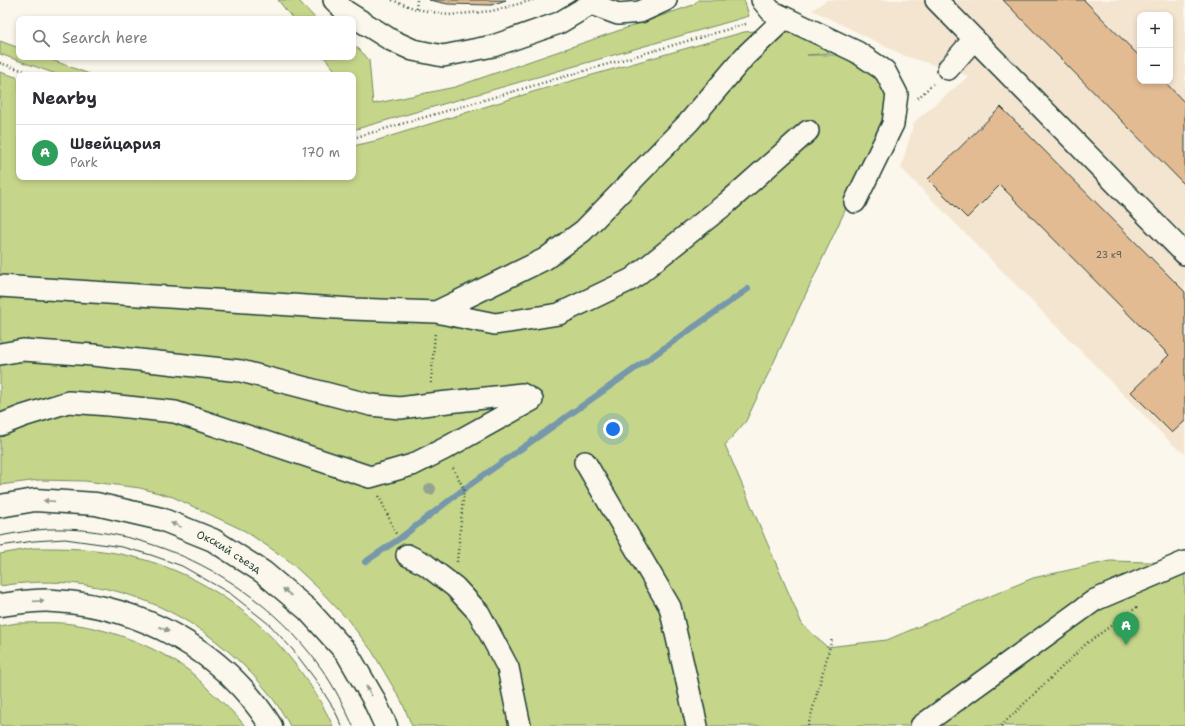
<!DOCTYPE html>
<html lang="en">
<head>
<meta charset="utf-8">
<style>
  body { margin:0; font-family:"Shantell Sans",sans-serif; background:#f2f2f3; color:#2b2b33 }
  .controls { position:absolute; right:12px; top:12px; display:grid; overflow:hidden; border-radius:8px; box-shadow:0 2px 6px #0003 }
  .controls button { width:36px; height:36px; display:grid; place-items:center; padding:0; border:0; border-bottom:1px solid #e1e1e2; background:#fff; color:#2b2b33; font:20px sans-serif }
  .you { position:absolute; left:613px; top:429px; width:14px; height:14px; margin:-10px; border:3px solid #fff; border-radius:50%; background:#1a73e8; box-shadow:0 0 0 6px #1a73e833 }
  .badge { display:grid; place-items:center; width:26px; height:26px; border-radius:50%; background:#2563eb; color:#fff; font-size:13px; font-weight:700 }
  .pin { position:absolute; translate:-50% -33px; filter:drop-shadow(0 1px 2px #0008) }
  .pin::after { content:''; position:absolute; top:21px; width:14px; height:12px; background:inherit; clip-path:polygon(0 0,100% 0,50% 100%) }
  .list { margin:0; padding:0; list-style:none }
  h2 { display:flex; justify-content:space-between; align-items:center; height:52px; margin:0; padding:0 16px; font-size:17px }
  h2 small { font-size:13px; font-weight:400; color:#7c7c81 }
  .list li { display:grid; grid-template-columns:26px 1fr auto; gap:12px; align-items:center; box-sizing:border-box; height:56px; padding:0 16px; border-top:1px solid #e1e1e2 }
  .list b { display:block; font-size:15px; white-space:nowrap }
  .list p { margin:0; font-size:13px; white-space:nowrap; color:#7c7c81 }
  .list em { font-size:13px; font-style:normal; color:#7c7c81 }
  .icon { flex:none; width:22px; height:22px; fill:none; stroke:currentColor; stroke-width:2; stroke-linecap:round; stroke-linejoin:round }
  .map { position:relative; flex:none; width:1185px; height:726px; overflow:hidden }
  .search { position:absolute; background:#fff; box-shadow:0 2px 6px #0003; left:16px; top:16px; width:340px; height:44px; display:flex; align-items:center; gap:10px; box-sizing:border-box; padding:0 14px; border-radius:8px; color:#7c7c81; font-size:15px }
  .panel { position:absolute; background:#fff; box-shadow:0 2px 6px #0003; left:16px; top:72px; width:340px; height:108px; border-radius:8px }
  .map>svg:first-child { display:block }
  .built { fill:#f4e5d1; fill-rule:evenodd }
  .green { fill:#c5d68b; stroke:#728a60 }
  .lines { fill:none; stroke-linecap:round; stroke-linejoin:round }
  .stream { stroke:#7698aa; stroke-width:6 }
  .building { fill:#e3bb93; stroke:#1f3d34 }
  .minor-casing { stroke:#1f3d34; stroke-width:24 }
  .major-casing { stroke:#1f3d34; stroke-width:25 }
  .path { stroke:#1f3d34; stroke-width:2.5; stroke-dasharray:1 3; stroke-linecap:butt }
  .minor { stroke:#fbf7ec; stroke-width:21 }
  .major { stroke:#fbf7ec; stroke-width:22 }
  .tram { stroke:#1f3d34; stroke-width:1 }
  .tree { fill:#94a290 }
  .oneway { fill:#8d9a90 }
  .labels { text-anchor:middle; stroke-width:3; stroke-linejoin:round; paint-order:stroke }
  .number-label { font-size:9px; fill:#505c4c }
  .street-label { font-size:11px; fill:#1f3d34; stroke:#fbf7ec }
</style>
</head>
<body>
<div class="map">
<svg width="1185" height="726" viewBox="0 0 1185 726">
  <rect width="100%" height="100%" fill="#fbf7ec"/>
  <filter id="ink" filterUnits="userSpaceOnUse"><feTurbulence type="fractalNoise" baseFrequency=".025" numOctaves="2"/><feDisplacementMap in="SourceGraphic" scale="8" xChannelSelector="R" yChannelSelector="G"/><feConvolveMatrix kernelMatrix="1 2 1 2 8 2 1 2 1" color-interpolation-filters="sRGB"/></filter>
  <g filter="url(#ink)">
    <path class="built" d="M827,0H1185V454L1173,445L901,168L914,122L969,76L905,56L812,10ZM1140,15H1170V81H1140Z"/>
    <path class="green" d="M278,0H298L316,19H293Z
      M698,0H743L745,2L749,16L353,130V75H339L324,57H353V45L359,49L369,60L373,104L455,87L693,5Z
      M787,28L842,52L807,55H846L879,75L886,98L890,115L746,421L725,445L802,624L827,647L887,640L1033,578L1110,561L1185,563V726H412L402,702L372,651L348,620L318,588L288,560L245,531L173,497L140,488L85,481L39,480L0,485V72L19,78V177H353V146L375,141L536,91L744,32Z
      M0,41L19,48V57H44L92,75H59L0,54Z
      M34,548C65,548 95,548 125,555C217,574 293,641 333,726H290C278,703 261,682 242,664C177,600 90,571 0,586V554Z
      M17,623C32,623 48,622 63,623C106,627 153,645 188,670C196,676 203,684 210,691C222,702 235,713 245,726H0V626Z"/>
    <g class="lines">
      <path class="stream" d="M365,562L399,539L464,489L748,289"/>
    </g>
    <path class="building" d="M429,0H506L491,5L448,4Z
      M1003,0H1084L1140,57V81H1164L1185,103V185Z
      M1001,107L1185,292V421L1172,433L1131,392L1169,355L1000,185L967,218L928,179Z"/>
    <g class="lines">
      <defs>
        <path id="minor" d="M334,0L345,11L391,40L413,50L443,56L493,46L559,23L591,4L595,0
          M762,0L771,11L857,52L885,71L897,94L893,124L855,202
          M936,0L1185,254
          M591,4L618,14L640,12L666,0
          M948,69L974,39
          M0,286L352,309L436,312L545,259L583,231L689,122L745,56L785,18
          M436,312L495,324L559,314L632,279L728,202L808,131
          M0,354L23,350L93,355L241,371L371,405L400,408L430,404L522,394L532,400L444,449L412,465L370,477L175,412L109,405L68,402L23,416L0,425
          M585,462L670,607L697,726
          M407,555L425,564L455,587L479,613L508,668L520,726
          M921,726L1095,600L1185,562"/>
        <g id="major">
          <path id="s1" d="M0,506L35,500L96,504L161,519L213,540L263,572L308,610L347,653L373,698L386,726"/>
          <path d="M0,605C18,603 37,599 55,601C142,606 224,651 271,726"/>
        </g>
      </defs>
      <use href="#minor" class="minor-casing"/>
      <use href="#major" class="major-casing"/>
      <path class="path" d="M392,0L416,9L449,15L492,11L533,0
        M416,9L417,0
        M0,63L37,75
        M918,98L933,84
        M353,138L746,24
        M431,383L435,332
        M453,468L464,489L457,562
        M379,496L397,536
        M808,726L832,639
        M1001,726L1087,643L1137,607"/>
      <use href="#minor" class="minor"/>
      <use href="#major" class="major"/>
      <path class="tram" d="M0,536C16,533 32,530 48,529C154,526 260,582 321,668C334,686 344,706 353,726
        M0,546L34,541L65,539L122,547L151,555L182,566L231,594L270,625L293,650L315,679L334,709L342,726"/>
    </g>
    <circle class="tree" cx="430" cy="489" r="6"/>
    <defs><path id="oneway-solid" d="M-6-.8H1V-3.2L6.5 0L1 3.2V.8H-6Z"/></defs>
    <g class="oneway">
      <use href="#oneway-solid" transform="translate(49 501) rotate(-176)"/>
      <use href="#oneway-solid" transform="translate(176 525) rotate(-158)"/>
      <use href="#oneway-solid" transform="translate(287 592) rotate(-140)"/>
      <use href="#oneway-solid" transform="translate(39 601) rotate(-4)"/>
      <use href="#oneway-solid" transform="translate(164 629) rotate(26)"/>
      <use href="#oneway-solid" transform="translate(369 691) rotate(-120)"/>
    </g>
  </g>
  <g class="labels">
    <g class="number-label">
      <text x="1109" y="258">23 к9</text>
    </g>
    <g class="street-label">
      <text dy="4" stroke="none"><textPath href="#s1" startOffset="239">Окский съезд</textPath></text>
    </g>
  </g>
</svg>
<div class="controls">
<button>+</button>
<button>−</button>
</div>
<div class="you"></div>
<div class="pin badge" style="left:1126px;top:645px;background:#2e9e5b">A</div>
<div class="search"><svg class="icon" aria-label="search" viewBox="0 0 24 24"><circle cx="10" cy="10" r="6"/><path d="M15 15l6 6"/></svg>Search here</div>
<section class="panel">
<h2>Nearby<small></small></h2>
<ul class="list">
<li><span class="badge" style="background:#2e9e5b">A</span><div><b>Швейцария</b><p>Park</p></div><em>170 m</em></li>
</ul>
</section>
</div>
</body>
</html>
